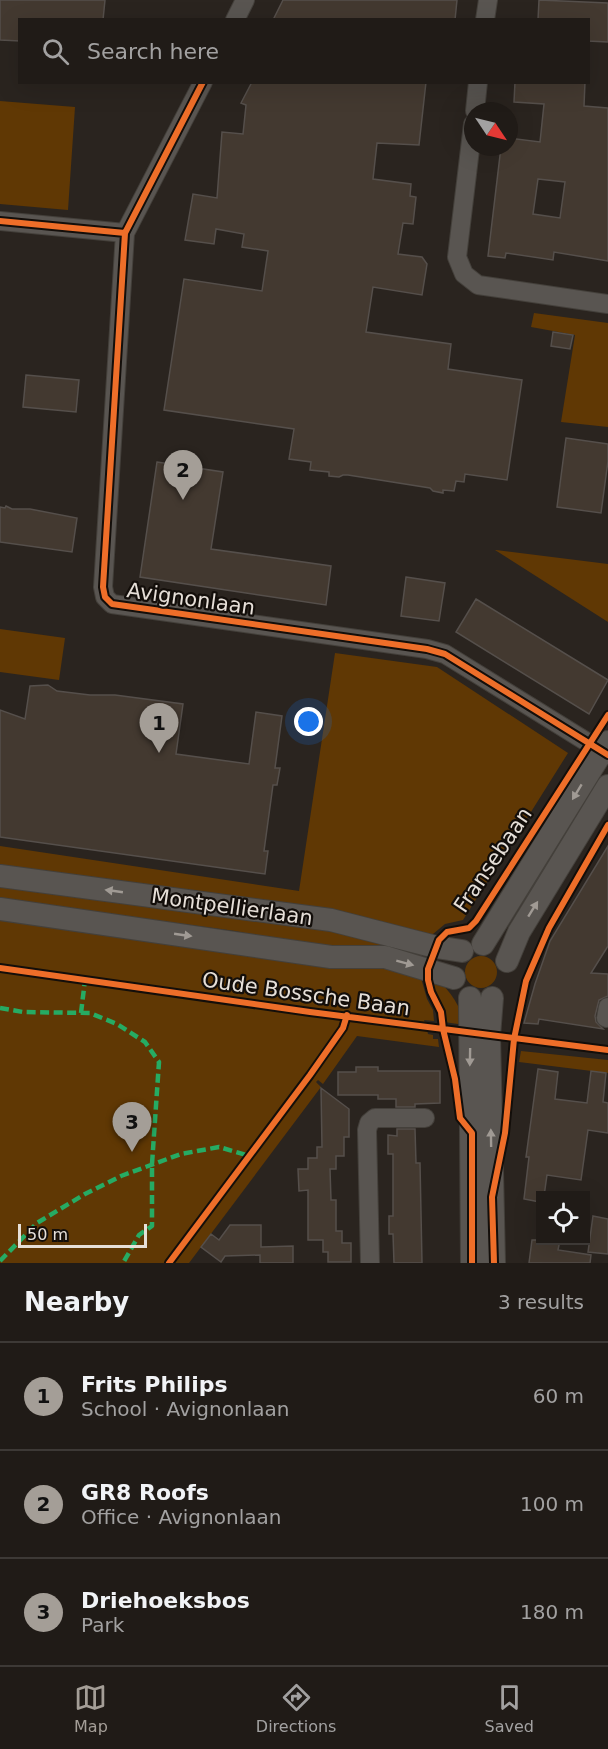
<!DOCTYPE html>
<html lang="en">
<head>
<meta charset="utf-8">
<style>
  body { margin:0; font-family:"DejaVu Sans",sans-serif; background:#2d2824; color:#f1f3f6 }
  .controls { position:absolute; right:18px; bottom:18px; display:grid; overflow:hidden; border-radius:0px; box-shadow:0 6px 24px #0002 }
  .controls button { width:54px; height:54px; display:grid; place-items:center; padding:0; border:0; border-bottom:2px solid #3d3936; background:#201b17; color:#f1f3f6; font:30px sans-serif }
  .compass { position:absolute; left:464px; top:102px; width:54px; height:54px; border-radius:50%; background:#201b17; box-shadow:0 6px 24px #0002; rotate:125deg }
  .scale { position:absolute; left:18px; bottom:15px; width:129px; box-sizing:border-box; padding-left:6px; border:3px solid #e6dfd8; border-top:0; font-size:16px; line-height:21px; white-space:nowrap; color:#e6dfd8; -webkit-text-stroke:4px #130e0a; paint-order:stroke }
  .you { position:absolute; left:309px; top:722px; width:21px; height:21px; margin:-15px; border:4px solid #fff; border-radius:50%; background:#1a73e8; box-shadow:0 0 0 9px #1a73e833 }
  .badge { display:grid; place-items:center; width:39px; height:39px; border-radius:50%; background:#a49e97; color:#111; font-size:20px; font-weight:700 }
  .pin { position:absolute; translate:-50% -50px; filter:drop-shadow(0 2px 3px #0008) }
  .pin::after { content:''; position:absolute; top:32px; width:21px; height:18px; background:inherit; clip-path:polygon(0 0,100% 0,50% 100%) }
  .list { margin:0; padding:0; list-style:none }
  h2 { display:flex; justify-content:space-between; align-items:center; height:78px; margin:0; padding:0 24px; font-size:26px }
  h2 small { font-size:20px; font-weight:400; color:#a2a1a1 }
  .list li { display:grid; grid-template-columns:39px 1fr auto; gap:18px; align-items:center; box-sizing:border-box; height:108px; padding:0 24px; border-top:2px solid #3d3936 }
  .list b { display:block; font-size:22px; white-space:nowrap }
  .list p { margin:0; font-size:20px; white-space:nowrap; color:#a2a1a1 }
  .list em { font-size:20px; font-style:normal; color:#a2a1a1 }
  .icon { flex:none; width:33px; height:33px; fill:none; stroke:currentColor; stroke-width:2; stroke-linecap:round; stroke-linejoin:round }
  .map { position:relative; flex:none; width:608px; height:1263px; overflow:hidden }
  .search { position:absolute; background:#201b17; box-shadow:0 6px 24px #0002; left:18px; right:18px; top:18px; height:66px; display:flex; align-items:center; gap:15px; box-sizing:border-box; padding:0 21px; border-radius:0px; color:#a2a1a1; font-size:22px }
  .sheet { height:402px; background:#201b17 }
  nav { display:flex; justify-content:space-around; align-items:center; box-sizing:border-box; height:84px; border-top:2px solid #3d3936; background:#201b17; font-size:16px; color:#a2a1a1 }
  nav a { display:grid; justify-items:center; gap:3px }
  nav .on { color:#a49e97 }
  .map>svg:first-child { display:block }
  .green { fill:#603804 }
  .building { fill:#433930; stroke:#554f4b; stroke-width:1.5; fill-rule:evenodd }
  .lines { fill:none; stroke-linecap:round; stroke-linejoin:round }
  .minor-casing { stroke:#44403b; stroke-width:20 }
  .tertiary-casing { stroke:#44403b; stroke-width:24 }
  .minor { stroke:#595551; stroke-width:18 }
  .tertiary { stroke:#595551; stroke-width:22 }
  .quiet { stroke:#26ab63; stroke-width:4.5; stroke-dasharray:9 4.5; stroke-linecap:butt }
  .cycleway-casing { stroke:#130e0a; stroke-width:10 }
  .cycleway { stroke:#ee6e29; stroke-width:6 }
  .oneway { fill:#a09a94 }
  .labels { text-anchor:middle; stroke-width:4.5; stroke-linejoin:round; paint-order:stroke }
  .street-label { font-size:21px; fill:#e6dfd8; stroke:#130e0a }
</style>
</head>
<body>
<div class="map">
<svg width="608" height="1263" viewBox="0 0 608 1263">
  <rect width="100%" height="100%" fill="#2a241f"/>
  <path class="green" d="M0,101L75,107L68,210L0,204Z
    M534,313L608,323V427L561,422L575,335L531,327Z
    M496,550L608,564V622L495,550Z
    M0,629L65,638L59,680L0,672Z
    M335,653L437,667L568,753L463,920L445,924L433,934H428L0,868V846L299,891Z
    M0,886L315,925L421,949L418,961L338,952L235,931L0,899Z
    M0,916L376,962L421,978L427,999L433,1010L434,1021L424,1020L428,1034L433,1035V1039H438L439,1047L357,1036L323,1084L318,1080L316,1082L321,1087L189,1263H0Z
    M465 972a16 16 0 1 1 32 0a16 16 0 1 1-32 0Z
    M431,976C449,987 460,1005 465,1025L444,1022C446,1002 433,996 431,976Z
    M521,1051L608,1060V1073L519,1062Z"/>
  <path class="building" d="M0,0H105L103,20H20V41L0,40Z
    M283,0H457L455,20H273Z
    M539,0L608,3V42L588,41V20H538Z
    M252,82H426L419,145L377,143L373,179L411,184L410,196L416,197L413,224L403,223L398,254L422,257L427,264L422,295L373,287L366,332L451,344L448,369L522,380L507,480L465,474L464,482L456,481L454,491L443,490V493L433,491L430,488L348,475H343L339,477L329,476V472L310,470L311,462L289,459L294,429L164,410L184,279L262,291L268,251L242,247L244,234L216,229L214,244L185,240L193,194L217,198L222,132L243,134L246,105L241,103Z
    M515,82H585L584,106L608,108V261L554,252L553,260L506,253L505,258L488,256L501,147H509V138L540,142L544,104L514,102ZM538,179L565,182L560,218L533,214Z
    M553,332L573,335L570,349L551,346Z
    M26,375L79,380L76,412L23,407Z
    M566,438L608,444V461L601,513L557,507Z
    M157,462L223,472L211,549L331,566L326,605L140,577Z
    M6,506L12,509H30L77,518L72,552L0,542V507L5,508Z
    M406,577L445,583L439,621L401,616Z
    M476,599L608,680L589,714L456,632Z
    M48,685L57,691L90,695H115L183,704L176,754L249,764L256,712L282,716L275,768H280L277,785H273L264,851H268L265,874L0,837V710L25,719L30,686Z
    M608,846V946L591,973L608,974V996L599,1000L595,1016L596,1022L603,1029L539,1019L538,1024L524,1023L535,984L550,941Z
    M356,1067H378V1071H440V1103L415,1104V1107H396V1099H378V1095H338V1072H356Z
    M538,1069L558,1072L555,1099L587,1103L591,1071L606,1073L603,1102L608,1103V1133L588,1130L581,1180L547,1175L544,1196H540V1202L524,1199L529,1157H526Z
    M321,1088L349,1109V1137H344V1156H336V1169H330L331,1200H336V1231H342V1243H351V1262H328V1252H323V1240H308V1190L299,1191L298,1169H308V1158H317V1147H322Z
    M397,1129H415L416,1163H420L422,1263H394L393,1234H389V1216H393V1154H388V1135L397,1136Z
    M593,1216L608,1219V1254L588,1252Z
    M230,1225H261V1247L293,1246V1263H260V1255L225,1256L221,1262L201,1247L211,1234L219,1240Z
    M532,1240H560L558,1250L591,1255L590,1263H529Z"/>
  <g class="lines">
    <defs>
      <path id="minor" d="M235,20L245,0
        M485,20L488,0
        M203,82L125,233L103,587L105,597L112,604L427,649L445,654L608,755
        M475,111L478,82
        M473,124L457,257L464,274L478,285L608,304
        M0,221L125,233
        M606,1018L608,1007
        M370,1263L367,1130L369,1123L375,1118H425"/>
      <path id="tertiary" d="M0,876L331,920L436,947L462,951
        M0,909L331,957H385L454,978
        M483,944L608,742
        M507,961L519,932L608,786
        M470,998L472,1263
        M492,998L489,1036L494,1263"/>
    </defs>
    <use href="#minor" class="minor-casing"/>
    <use href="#tertiary" class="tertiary-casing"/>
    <use href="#minor" class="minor"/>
    <use href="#tertiary" class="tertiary"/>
    <path class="quiet" d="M0,1008L23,1012L90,1013L117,1024L145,1042L159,1062L152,1164V1226L139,1235L123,1263
      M81,1013L85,980
      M0,1261L37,1223L85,1194L121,1176L181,1154L219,1147L250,1156"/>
    <defs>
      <path id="cycleway" d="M203,82L125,233L103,587L105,597L112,604L427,649L445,654L608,755
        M0,221L125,233
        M0,968L310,1012L608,1050
        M169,1263L310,1075L343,1028L347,1015
        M472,1263V1133L460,1118L455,1079L443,1029L441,1012L431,992L428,980V969L439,940L447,932L469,928L476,921L608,715
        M494,1263L492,1197L505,1133L514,1039L526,981L549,928L608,825"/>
    </defs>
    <use href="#cycleway" class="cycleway-casing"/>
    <use href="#cycleway" class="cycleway"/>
  </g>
  <defs><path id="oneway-solid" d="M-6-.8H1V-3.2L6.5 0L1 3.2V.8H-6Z" transform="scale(1.5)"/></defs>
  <g class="oneway">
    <use href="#oneway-solid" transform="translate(577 792) rotate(121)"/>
    <use href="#oneway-solid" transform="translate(114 891) rotate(-172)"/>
    <use href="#oneway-solid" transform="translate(533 909) rotate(-58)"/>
    <use href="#oneway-solid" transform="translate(183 935) rotate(8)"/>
    <use href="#oneway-solid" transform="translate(405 963) rotate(15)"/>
    <use href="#oneway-solid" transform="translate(470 1057) rotate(91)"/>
    <use href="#oneway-solid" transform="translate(491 1138) rotate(-91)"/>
  </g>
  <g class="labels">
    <g class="street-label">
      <text transform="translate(191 599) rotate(8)" y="7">Avignonlaan</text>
      <text transform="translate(493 860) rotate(-56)" y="7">Fransebaan</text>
      <text transform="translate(232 907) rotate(8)" y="7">Montpellierlaan</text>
      <text transform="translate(306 994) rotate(8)" y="7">Oude Bossche Baan</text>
    </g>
  </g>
</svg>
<div class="controls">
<button><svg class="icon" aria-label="locate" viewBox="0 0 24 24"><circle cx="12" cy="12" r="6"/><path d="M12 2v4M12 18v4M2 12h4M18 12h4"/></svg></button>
</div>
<svg class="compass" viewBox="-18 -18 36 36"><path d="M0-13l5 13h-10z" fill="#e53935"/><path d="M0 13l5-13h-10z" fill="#a2a1a1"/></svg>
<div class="scale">50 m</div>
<div class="you"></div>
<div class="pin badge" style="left:159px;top:753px">1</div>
<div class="pin badge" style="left:183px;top:500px">2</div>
<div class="pin badge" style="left:132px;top:1152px">3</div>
<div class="search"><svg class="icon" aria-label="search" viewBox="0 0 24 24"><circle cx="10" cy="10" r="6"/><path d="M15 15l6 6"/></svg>Search here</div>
</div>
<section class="sheet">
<h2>Nearby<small>3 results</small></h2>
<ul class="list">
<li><span class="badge">1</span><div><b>Frits Philips</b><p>School · Avignonlaan</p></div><em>60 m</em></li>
<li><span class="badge">2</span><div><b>GR8 Roofs</b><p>Office · Avignonlaan</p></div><em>100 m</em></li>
<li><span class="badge">3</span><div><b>Driehoeksbos</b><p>Park</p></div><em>180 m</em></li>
</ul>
</section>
<nav>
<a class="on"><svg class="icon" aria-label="map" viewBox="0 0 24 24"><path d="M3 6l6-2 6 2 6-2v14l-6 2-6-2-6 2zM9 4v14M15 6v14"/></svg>Map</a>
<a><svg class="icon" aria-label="directions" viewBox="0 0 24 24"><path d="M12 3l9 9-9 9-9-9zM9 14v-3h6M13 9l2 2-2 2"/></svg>Directions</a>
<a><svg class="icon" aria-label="saved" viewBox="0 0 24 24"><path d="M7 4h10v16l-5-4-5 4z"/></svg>Saved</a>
</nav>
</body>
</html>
